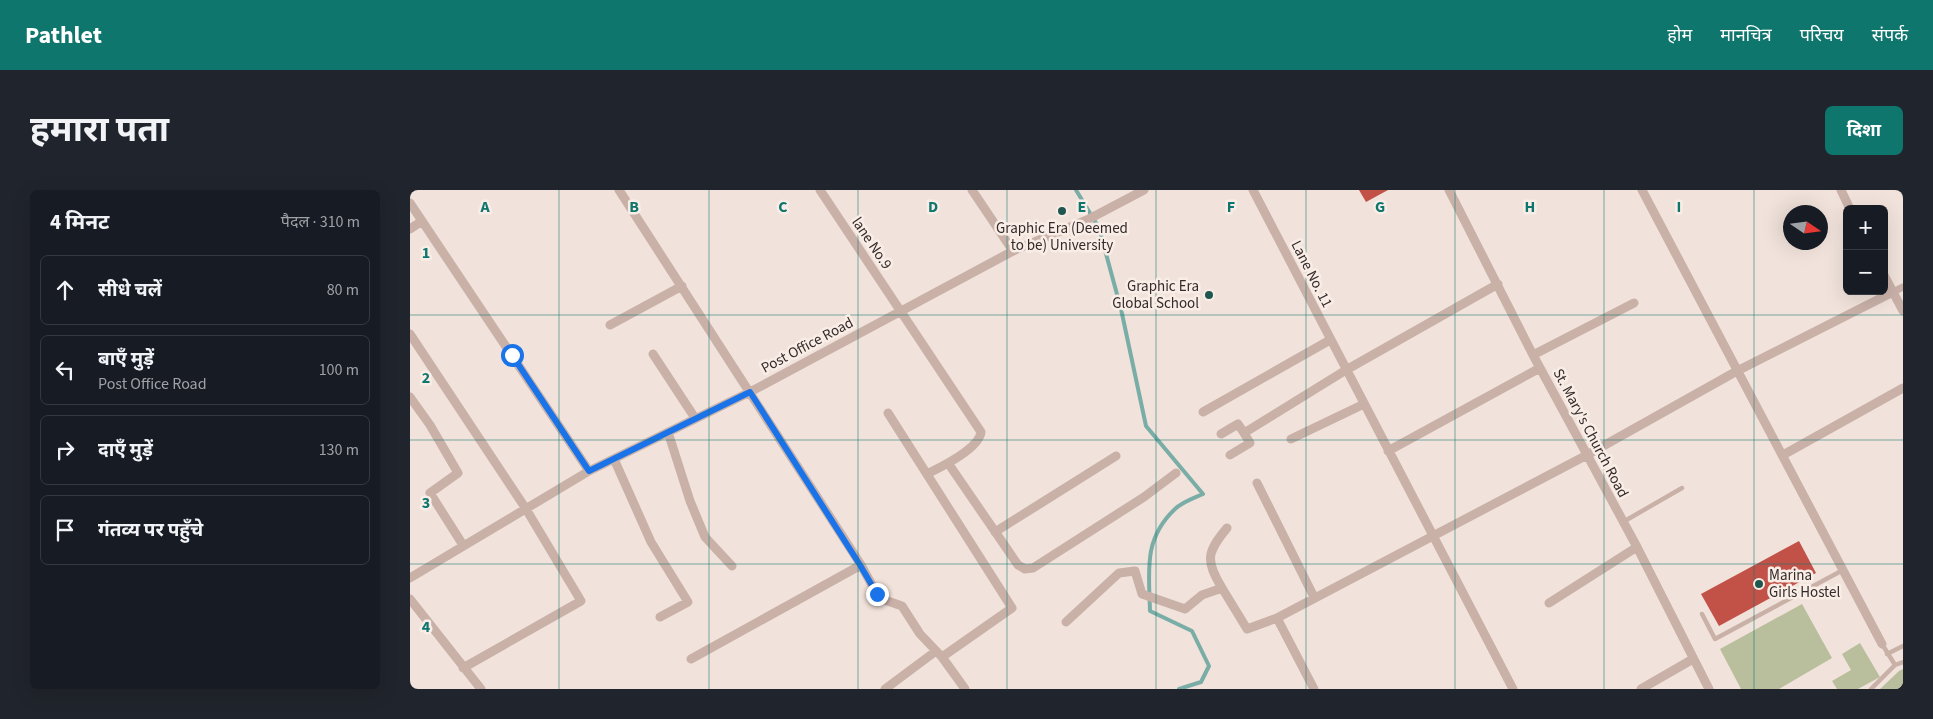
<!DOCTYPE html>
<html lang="hi">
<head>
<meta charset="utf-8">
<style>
  body { margin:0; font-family:"Source Sans 3","Noto Sans Devanagari",sans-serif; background:#20242c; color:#f1f3f6 }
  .controls { position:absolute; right:15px; top:15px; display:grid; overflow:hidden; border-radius:8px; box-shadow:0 5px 20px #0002 }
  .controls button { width:45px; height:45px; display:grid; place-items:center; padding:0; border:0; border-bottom:1px solid #363941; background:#171b24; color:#f1f3f6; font:25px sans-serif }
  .compass { position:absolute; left:1373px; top:15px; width:45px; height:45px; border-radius:50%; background:#171b24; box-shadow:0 5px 20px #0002; rotate:103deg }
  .stop { position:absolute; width:15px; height:15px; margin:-11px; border:4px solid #1a73e8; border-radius:50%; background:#fff }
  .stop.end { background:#1a73e8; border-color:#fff; box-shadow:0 1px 5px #0008 }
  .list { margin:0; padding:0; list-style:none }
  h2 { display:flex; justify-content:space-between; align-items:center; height:65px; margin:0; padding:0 20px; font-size:21px }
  h2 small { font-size:16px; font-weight:400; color:#9ea1a6 }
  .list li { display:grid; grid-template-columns:32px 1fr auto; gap:15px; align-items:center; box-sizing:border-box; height:70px; margin:0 10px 10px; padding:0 10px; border:1px solid #363941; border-radius:8px }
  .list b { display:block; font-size:19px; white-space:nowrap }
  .list p { margin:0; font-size:16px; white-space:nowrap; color:#9ea1a6 }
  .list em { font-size:16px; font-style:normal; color:#9ea1a6 }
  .icon { flex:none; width:28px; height:28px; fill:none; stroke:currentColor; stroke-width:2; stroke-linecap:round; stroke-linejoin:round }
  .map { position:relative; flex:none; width:1493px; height:499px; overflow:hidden; border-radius:8px }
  header { display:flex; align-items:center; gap:30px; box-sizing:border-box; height:70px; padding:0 25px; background:#0f766e; color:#fff }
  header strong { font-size:24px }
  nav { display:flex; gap:28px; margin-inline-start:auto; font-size:18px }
  .intro { display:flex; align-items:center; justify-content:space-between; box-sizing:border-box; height:120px; padding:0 30px }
  h1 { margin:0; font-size:35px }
  .button { padding:12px 22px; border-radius:8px; background:#0f766e; color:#fff; font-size:18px; font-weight:700 }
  main { display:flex; gap:30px; padding:0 30px }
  aside { flex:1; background:#171b24; border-radius:8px; box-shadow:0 5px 20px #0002 }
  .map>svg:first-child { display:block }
  .green { fill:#b9bf9c }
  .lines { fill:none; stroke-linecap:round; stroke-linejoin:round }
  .stream { stroke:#7bada7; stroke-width:4 }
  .building { fill:#c25248 }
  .service { stroke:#c9b1a8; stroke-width:4.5 }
  .pedestrian { stroke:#c9b1a8; stroke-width:7 }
  .minor { stroke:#c9b1a8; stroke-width:9 }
  .route { stroke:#1a73e8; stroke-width:6 }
  .grid { fill:none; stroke:#0f766e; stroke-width:1; stroke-opacity:0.55 }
  .poi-dot { fill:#1f5650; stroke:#f9eee7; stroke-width:2 }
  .labels { text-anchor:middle; stroke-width:5; stroke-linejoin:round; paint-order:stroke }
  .poi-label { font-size:15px; fill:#352a28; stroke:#f9eee7 }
  .street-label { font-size:15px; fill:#352a28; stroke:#f9eee7 }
  .grid-label { font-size:16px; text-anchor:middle; font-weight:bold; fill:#0f766e; stroke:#f9eee7; stroke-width:5; stroke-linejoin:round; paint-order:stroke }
</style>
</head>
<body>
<header>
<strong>Pathlet</strong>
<nav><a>होम</a><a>मानचित्र</a><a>परिचय</a><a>संपर्क</a></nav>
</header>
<div class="intro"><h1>हमारा पता</h1><a class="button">दिशा</a></div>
<main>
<aside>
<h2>4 मिनट<small>पैदल · 310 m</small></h2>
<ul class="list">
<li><svg class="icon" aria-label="ahead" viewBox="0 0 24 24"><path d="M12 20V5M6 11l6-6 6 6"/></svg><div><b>सीधे चलें</b></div><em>80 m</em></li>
<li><svg class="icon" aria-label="left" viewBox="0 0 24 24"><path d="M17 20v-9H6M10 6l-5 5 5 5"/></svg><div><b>बाएँ मुड़ें</b><p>Post Office Road</p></div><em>100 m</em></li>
<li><svg class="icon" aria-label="right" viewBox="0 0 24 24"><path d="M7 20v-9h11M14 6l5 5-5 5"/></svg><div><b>दाएँ मुड़ें</b></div><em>130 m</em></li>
<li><svg class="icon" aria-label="arrive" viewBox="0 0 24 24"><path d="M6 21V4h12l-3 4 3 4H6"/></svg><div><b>गंतव्य पर पहुँचे</b></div></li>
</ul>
</aside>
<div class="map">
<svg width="1493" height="499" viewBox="0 0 1493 499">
  <rect width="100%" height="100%" fill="#f1e3db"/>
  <path class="green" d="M1392,414L1422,468L1369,499H1331L1310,459Z
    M1450,453L1470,487L1448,499H1427L1422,491L1441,480L1432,464Z
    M1493,479V499H1470L1489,481Z"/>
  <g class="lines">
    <path class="stream" d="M666,0L689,38L711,119L736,236L793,304C784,308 772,312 765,319C733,349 739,381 740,421L782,441L799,476L791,492L769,499"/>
  </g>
  <path class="building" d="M949,0H978L956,12Z
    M1389,351L1406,383L1309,436L1291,404Z"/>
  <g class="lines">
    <path class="service" d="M1213,332L1272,298
      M1292,424L1305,449L1433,380
      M1472,454L1485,475
      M1477,464L1493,456
      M1461,499L1485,475L1493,472"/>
    <path class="pedestrian" d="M1483,102L1493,97"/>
    <path class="minor" d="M209,0L451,375L469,408L492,416L510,444L532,467L555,499
      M410,0L571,242C569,259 531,277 517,284
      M562,0L603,61
      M843,0L1103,499
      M1039,0L1123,165L1227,357L1299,499
      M1232,0L1472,454
      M1431,0L1440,19
      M0,13L179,281
      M0,39L12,31
      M1474,85L1493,121
      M200,135L272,96
      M0,144L116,319L171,411L53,478
      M243,164L285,228
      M1123,165L1224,113
      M0,207L20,235L48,283L20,303L53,355
      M793,222L920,150
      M478,223L602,418L532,467
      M258,242L280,311L295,347L322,376
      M811,244L828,234L834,243
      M881,249L954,214
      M978,261L1130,178
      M820,265L840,253L834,243L936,180L1088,94
      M1373,265L1493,198
      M204,269L241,352L278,412L250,427
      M538,273L608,375L615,379L623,378L734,307L766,283
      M847,293L904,407
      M585,342L706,266
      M0,388L179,281L340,202L603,61L677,30L734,0
      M812,398C795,370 797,362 817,338
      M0,409L71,499
      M1139,413L1227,357
      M867,428L904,499
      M656,432L709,383L725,381L732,404L775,419L792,405L812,398L837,439L867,428L1177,265L1327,181L1483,102
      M281,469L451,375
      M475,499L526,461
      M1231,499L1283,469"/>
  </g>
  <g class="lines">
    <path class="route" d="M102,165L179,281L340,202L450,375L467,404"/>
  </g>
  <path class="grid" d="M149,0V499M299,0V499M448,0V499M597,0V499M746,0V499M896,0V499M1045,0V499M1194,0V499M1344,0V499M0,125H1493M0,250H1493M0,374H1493"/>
  <g class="poi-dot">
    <circle cx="652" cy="21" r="5"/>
    <circle cx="799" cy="105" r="5"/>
    <circle cx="1349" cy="394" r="5"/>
  </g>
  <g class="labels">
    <g class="poi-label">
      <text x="652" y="43">Graphic Era (Deemed<tspan x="652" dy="17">to be) University</tspan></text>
      <text x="789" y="101" text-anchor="end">Graphic Era<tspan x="789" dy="17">Global School</tspan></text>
      <text x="1359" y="390" text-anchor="start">Marina<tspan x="1359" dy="17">Girls Hostel</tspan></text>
    </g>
    <g class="street-label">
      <text transform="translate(462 53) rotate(56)" y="5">lane No.9</text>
      <text transform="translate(902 84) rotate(63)" y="5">Lane No. 11</text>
      <text transform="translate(397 155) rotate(-28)" y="5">Post Office Road</text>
      <text transform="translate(1181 243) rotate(62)" y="5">St. Mary's Church Road</text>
    </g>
  </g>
  <g class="grid-label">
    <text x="75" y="22">A</text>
    <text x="224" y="22">B</text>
    <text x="373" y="22">C</text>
    <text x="523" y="22">D</text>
    <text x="672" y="22">E</text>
    <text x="821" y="22">F</text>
    <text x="970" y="22">G</text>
    <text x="1120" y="22">H</text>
    <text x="1269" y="22">I</text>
    <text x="16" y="68">1</text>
    <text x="16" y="193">2</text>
    <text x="16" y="318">3</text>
    <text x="16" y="442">4</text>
  </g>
</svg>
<div class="controls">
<button>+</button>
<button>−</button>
</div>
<svg class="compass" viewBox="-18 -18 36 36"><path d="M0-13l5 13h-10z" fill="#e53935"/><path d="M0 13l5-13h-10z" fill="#9ea1a6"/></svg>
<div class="stop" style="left:102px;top:165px"></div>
<div class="stop end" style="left:467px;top:404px"></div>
</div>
</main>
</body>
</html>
